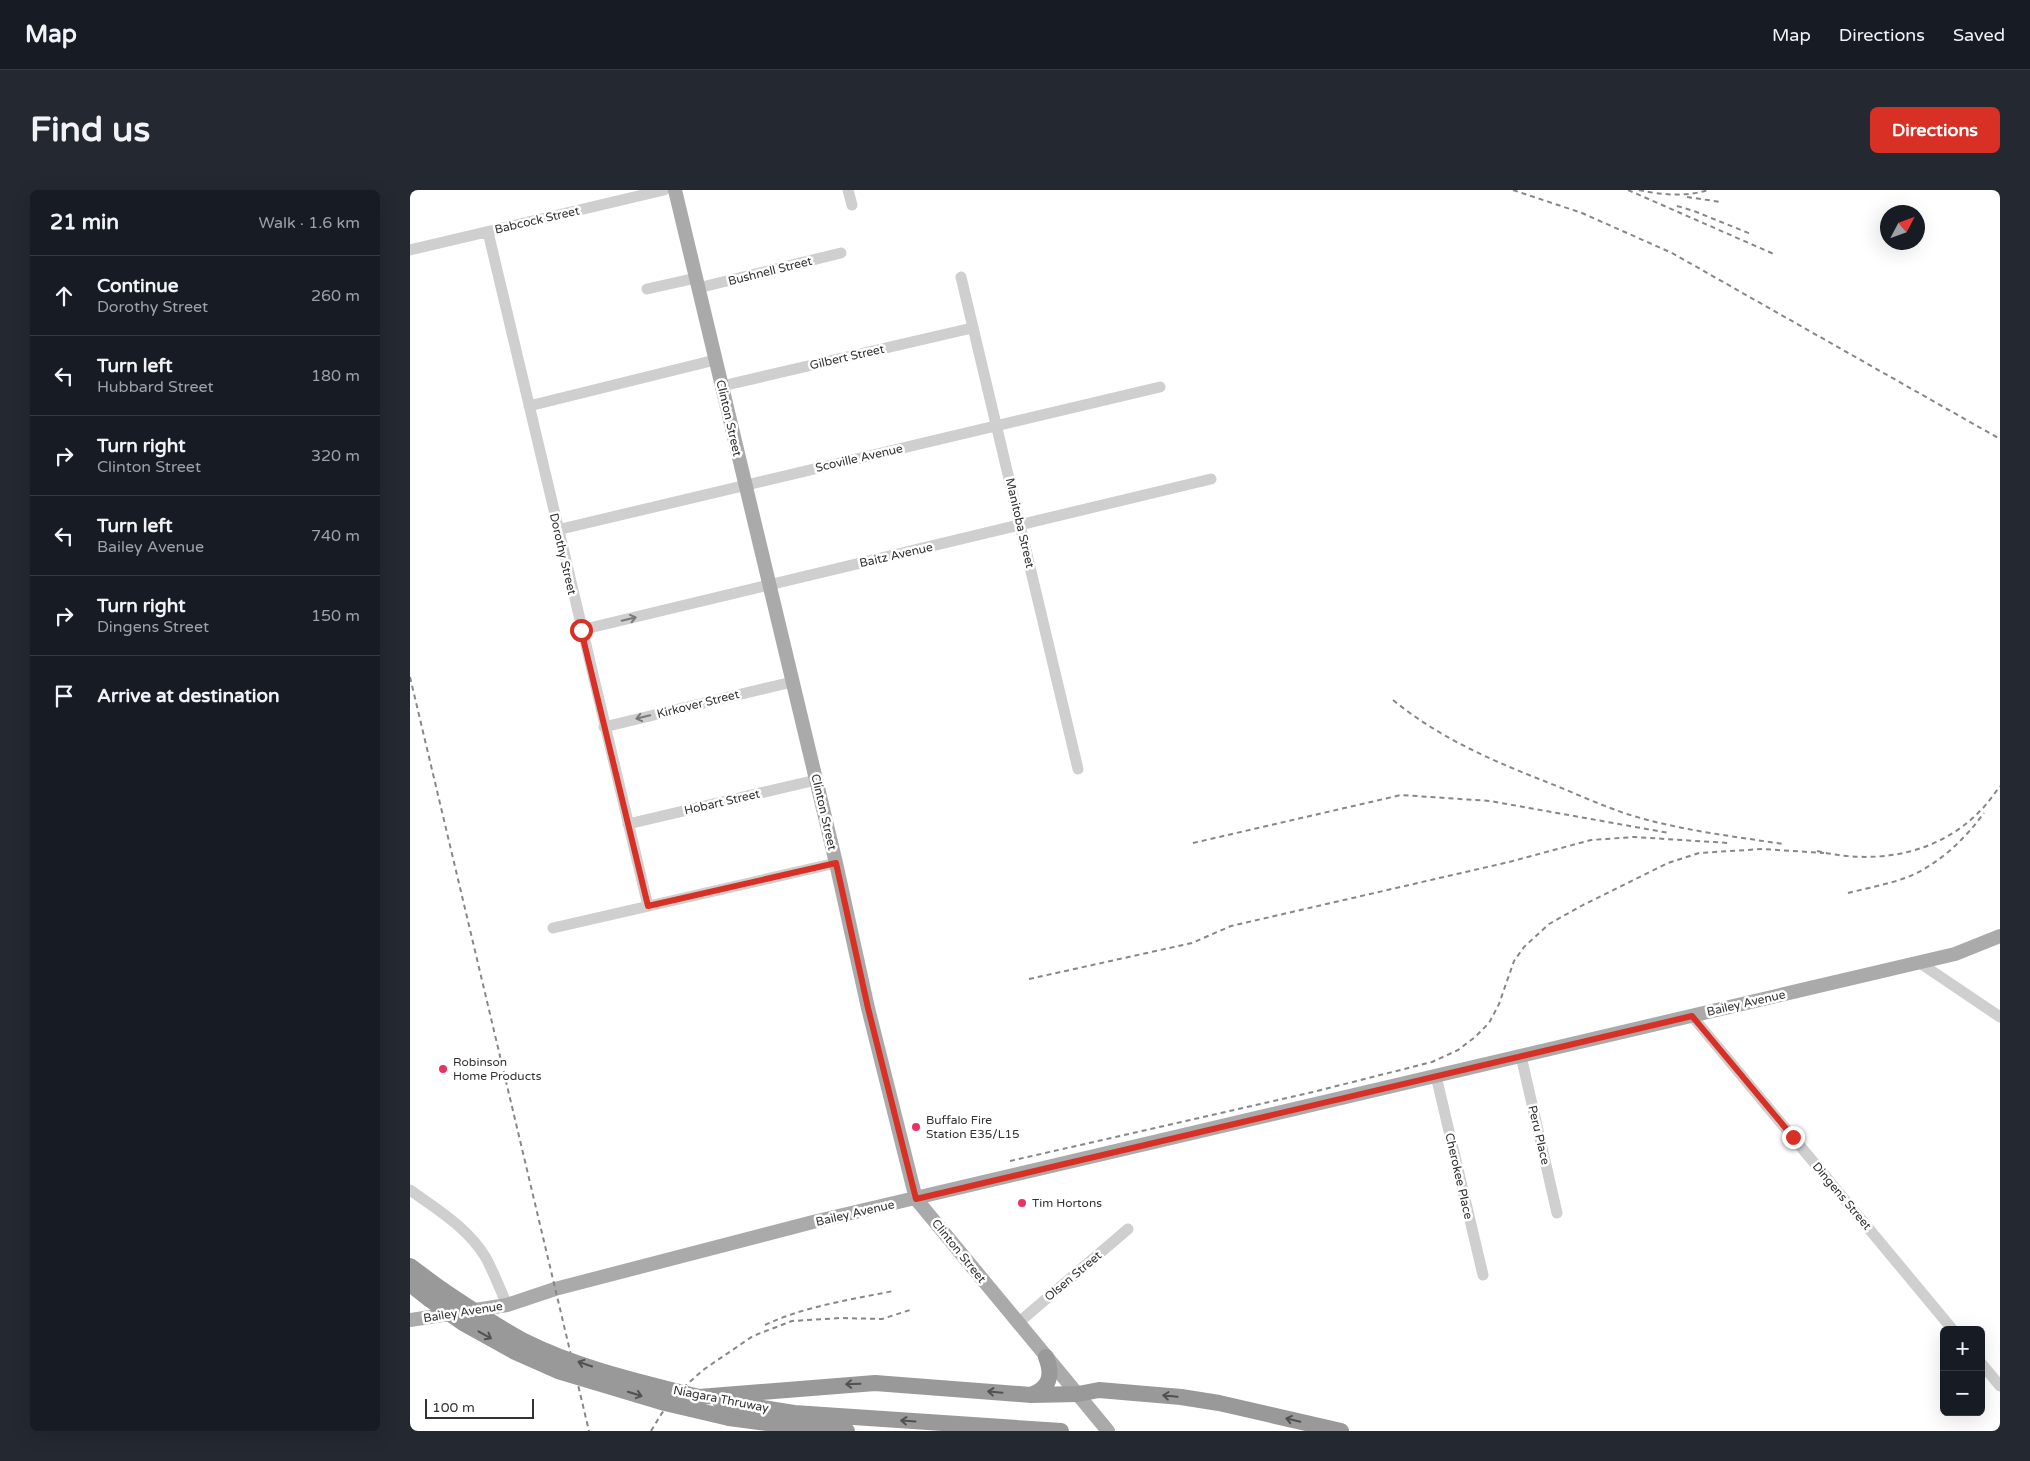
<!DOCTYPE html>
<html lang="en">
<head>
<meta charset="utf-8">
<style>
  body { margin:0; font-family:"Varela Round",sans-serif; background:#242831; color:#f1f3f6 }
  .controls { position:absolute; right:15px; bottom:15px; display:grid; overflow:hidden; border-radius:8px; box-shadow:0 5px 20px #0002 }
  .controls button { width:45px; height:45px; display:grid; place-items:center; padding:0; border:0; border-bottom:1px solid #363941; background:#171b24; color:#f1f3f6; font:25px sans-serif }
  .compass { position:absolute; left:1470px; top:15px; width:45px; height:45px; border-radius:50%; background:#171b24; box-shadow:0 5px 20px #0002; rotate:49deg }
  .scale { position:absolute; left:15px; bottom:12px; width:109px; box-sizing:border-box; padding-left:5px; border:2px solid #323232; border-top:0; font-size:14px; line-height:18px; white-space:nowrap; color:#323232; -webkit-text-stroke:4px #fff; paint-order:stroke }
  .stop { position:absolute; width:15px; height:15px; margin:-11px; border:4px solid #d93025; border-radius:50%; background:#fff }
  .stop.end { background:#d93025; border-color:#fff; box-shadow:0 1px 5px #0008 }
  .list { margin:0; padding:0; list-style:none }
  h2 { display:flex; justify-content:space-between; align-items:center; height:65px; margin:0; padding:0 20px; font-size:21px }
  h2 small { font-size:16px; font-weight:400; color:#9ea1a6 }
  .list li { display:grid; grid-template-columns:32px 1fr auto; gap:15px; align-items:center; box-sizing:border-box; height:80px; padding:0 20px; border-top:1px solid #363941 }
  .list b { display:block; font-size:19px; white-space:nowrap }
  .list p { margin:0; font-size:16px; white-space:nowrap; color:#9ea1a6 }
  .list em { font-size:16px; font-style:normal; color:#9ea1a6 }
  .icon { flex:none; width:28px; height:28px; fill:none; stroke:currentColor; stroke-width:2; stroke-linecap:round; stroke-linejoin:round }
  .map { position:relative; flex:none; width:1590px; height:1241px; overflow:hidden; border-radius:8px }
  header { display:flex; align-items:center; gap:30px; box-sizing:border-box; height:70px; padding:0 25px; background:#171b24; border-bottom:1px solid #363941 }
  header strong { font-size:24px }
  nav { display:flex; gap:28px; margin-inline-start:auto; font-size:18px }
  .intro { display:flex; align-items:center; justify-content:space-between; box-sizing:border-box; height:120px; padding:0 30px }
  h1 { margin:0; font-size:35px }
  .button { padding:12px 22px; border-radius:8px; background:#d93025; color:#fff; font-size:18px; font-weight:700 }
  main { display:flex; gap:30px; padding:0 30px }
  aside { flex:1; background:#171b24; border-radius:8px; box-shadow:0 5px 20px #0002 }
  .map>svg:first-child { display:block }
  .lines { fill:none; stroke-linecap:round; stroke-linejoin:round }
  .minor { stroke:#cfcfcf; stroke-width:11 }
  .major { stroke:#aaa; stroke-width:14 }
  .highway { stroke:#999; stroke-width:16 }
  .rail { stroke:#878787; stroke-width:2; stroke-dasharray:5 4; stroke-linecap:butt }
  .highway-bridge { stroke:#999; stroke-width:16 }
  .oneway { stroke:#797979 }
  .oneway2 { stroke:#515151 }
  .route { stroke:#d93025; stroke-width:6 }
  .poi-dot { fill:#ec3163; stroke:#fff; stroke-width:2 }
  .labels { text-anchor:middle; stroke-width:5; stroke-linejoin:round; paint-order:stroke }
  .street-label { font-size:12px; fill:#323232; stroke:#fff }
  .poi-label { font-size:12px; fill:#323232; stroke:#fff; text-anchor:start }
</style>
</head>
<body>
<header>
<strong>Map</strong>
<nav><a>Map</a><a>Directions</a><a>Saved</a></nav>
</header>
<div class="intro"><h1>Find us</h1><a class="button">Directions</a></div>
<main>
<aside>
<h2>21 min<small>Walk · 1.6 km</small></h2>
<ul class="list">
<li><svg class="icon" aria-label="ahead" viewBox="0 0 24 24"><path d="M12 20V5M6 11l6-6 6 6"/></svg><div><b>Continue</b><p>Dorothy Street</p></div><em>260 m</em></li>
<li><svg class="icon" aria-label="left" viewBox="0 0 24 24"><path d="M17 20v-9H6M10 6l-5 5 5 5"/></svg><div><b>Turn left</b><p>Hubbard Street</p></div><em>180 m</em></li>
<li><svg class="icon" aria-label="right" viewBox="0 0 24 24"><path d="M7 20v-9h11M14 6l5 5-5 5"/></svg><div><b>Turn right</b><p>Clinton Street</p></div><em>320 m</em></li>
<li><svg class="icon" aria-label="left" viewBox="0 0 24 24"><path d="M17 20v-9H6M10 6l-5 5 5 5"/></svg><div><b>Turn left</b><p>Bailey Avenue</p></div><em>740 m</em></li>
<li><svg class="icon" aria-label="right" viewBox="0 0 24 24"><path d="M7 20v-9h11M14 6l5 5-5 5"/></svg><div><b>Turn right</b><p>Dingens Street</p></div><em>150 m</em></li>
<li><svg class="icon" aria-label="arrive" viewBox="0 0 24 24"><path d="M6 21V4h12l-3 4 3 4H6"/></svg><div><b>Arrive at destination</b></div></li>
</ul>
</aside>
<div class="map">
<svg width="1590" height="1241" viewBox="0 0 1590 1241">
  <rect width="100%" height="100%" fill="#fff"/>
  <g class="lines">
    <path class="minor" d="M438,0L442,15
      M78,42L238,716
      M0,60L254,0
      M551,87L668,579
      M288,98L431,63
      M237,99L286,88
      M312,196L562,138
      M119,216L305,170
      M147,340L750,197
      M171,440L801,289
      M194,537L382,492
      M218,634L406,590
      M143,738L426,673
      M1510,773L1590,827
      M1282,826L1543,1140
      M1111,866L1147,1023
      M1026,886L1073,1085
      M0,1000C28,1020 58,1038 76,1068C84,1083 90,1099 97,1115
      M608,1133L718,1039
      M1571,1173L1590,1196"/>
    <path class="major" d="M265,0L426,673L458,818L506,1009L698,1241
      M0,1130L97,1115L145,1099L403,1032L1545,764L1590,746"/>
    <path class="highway" d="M0,1076L31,1099
      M0,1094L19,1109
      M621,1205C640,1198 643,1185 636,1167
      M289,1207L465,1193L621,1205L668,1204L689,1200L771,1207L809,1213L931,1241
      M310,1211L384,1223L651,1241
      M319,1228L395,1238L437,1241"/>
    <path class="rail" d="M1103,0L1172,23L1262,63L1590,249
      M1218,0L1366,65
      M1229,0C1251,5 1276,7 1298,0
      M1277,7L1311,12
      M1267,16L1284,21L1341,44
      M0,487L179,1241
      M983,510C1027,546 1076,568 1129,589C1158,600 1187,614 1217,624C1268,640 1321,646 1373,654
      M783,653L991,605L1080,611L1259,643
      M1407,661C1466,675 1528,665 1571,620C1578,613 1584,604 1590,596
      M1438,703C1458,698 1479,694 1498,687C1529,674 1554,650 1574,623
      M619,789L782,753L821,736L1099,672L1181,650L1224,647L1318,653
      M600,971L903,902L1022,872L1048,860L1065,847L1079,833L1089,814L1104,771L1114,757L1139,734L1173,715L1258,673L1289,663L1352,659L1414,663
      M355,1135C395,1116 440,1110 483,1101
      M241,1241L252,1223L273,1198L293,1180L343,1146L382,1131L431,1128L472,1129L503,1119"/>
    <path class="highway-bridge" d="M31,1099C58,1117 84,1135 112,1150C167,1178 230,1192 289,1207
      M19,1109L53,1133L105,1162L148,1181L255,1213L319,1228"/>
  </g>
  <defs><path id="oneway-shaft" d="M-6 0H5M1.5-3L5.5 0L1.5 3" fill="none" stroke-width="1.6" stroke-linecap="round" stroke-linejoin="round" transform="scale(1.25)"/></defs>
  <g class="oneway">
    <use href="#oneway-shaft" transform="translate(219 429) rotate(-13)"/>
    <use href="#oneway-shaft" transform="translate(233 527) rotate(166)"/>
  </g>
  <g class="oneway2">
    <use href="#oneway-shaft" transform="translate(75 1145) rotate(29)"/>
    <use href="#oneway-shaft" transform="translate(175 1174) rotate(-161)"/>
    <use href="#oneway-shaft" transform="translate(443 1194) rotate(178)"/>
    <use href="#oneway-shaft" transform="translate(585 1202) rotate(-175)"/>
    <use href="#oneway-shaft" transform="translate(225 1204) rotate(17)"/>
    <use href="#oneway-shaft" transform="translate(760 1206) rotate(-174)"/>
    <use href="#oneway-shaft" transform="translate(883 1230) rotate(-167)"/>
    <use href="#oneway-shaft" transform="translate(498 1231) rotate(-176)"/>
  </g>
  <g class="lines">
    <path class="route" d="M171,440L238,716L426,673L458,818L506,1009L1282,826L1383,947"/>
  </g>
  <g class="poi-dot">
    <circle cx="33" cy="879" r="5"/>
    <circle cx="506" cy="937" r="5"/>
    <circle cx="612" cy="1013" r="5"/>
  </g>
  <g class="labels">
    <g class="street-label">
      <text transform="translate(127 30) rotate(-13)" y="4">Babcock Street</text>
      <text transform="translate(360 81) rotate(-14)" y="4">Bushnell Street</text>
      <text transform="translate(437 167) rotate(-13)" y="4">Gilbert Street</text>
      <text transform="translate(319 228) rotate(77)" y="4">Clinton Street</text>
      <text transform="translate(449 268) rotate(-13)" y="4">Scoville Avenue</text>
      <text transform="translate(610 333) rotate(77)" y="4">Manitoba Street</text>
      <text transform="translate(153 364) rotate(77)" y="4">Dorothy Street</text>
      <text transform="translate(486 365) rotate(-13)" y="4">Baitz Avenue</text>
      <text transform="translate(288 514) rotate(-14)" y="4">Kirkover Street</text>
      <text transform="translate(312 612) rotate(-13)" y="4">Hobart Street</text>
      <text transform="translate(414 622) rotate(77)" y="4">Clinton Street</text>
      <text transform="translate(1336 813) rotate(-13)" y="4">Bailey Avenue</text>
      <text transform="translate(1129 945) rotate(77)" y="4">Peru Place</text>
      <text transform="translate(1049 986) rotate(77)" y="4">Cherokee Place</text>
      <text transform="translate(1432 1006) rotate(50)" y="4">Dingens Street</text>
      <text transform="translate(445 1023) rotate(-13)" y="4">Bailey Avenue</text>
      <text transform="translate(549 1061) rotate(51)" y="4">Clinton Street</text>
      <text transform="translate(663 1086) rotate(-40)" y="4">Olsen Street</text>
      <text transform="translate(53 1122) rotate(-9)" y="4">Bailey Avenue</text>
      <text transform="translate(311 1209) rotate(11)" y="4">Niagara Thruway</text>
    </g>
    <g class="poi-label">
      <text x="43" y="876">Robinson<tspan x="43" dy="14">Home Products</tspan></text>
      <text x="516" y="934">Buffalo Fire<tspan x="516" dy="14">Station E35/L15</tspan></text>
      <text x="622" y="1017">Tim Hortons</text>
    </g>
  </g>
</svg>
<div class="controls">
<button>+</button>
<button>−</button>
</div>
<svg class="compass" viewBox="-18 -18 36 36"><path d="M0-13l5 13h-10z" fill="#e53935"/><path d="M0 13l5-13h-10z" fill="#9ea1a6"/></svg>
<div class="scale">100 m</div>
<div class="stop" style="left:171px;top:440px"></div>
<div class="stop end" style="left:1383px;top:947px"></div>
</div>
</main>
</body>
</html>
